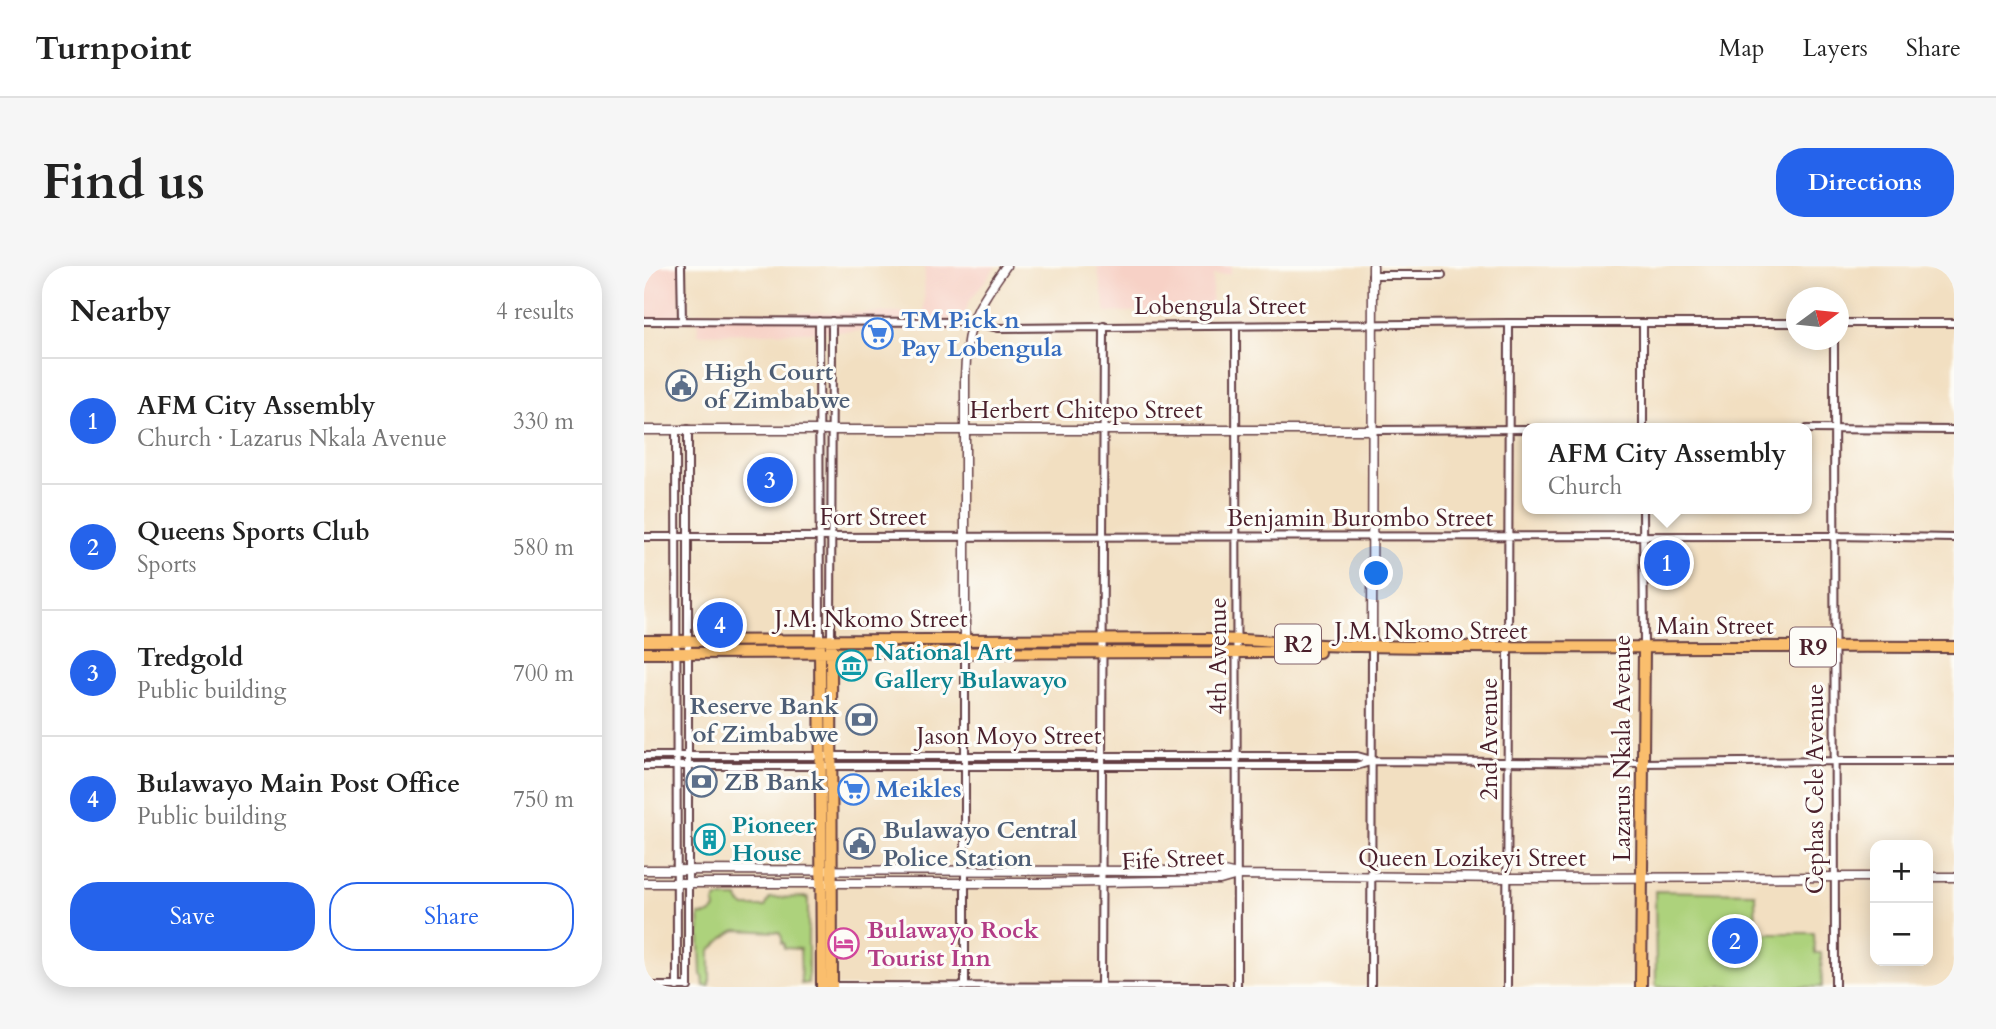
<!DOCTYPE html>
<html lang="en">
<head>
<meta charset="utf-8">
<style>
  body { margin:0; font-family:Cardo,serif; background:#f6f6f6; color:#222 }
  .controls { position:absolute; right:21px; bottom:21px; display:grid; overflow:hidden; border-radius:14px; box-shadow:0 4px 18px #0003 }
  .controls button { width:63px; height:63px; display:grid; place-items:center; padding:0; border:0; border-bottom:2px solid #e0e0e0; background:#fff; color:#222; font:35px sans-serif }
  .compass { position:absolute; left:1142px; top:21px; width:63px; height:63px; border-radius:50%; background:#fff; box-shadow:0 4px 18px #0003; rotate:75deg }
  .you { position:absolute; left:733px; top:308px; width:24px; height:24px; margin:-18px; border:5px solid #fff; border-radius:50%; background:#1a73e8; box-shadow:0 0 0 10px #1a73e833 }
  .badge { display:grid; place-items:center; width:46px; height:46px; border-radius:50%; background:#2563eb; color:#fff; font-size:23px; font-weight:700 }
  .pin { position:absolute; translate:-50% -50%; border:4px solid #fff; box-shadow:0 2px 7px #0006 }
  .popup { position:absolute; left:878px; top:157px; width:290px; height:91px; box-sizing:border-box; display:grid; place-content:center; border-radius:14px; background:#fff; filter:drop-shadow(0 2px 5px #0005); font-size:23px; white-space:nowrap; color:#767676 }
  .popup b { font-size:26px; color:#222 }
  .popup::after { content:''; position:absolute; left:50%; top:100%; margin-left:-14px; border:14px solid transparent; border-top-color:#fff }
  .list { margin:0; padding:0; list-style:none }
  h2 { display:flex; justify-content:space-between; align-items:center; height:91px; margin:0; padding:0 28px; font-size:30px }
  h2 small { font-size:23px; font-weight:400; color:#767676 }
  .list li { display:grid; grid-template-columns:46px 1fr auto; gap:21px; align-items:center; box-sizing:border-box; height:126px; padding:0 28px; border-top:2px solid #e0e0e0 }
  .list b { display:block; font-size:26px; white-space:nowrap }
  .list p { margin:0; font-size:23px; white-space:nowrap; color:#767676 }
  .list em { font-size:23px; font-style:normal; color:#767676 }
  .actions { display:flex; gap:14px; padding:21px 28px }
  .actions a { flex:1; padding:16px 0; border:2px solid #2563eb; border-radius:28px; text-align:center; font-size:24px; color:#2563eb }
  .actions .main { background:#2563eb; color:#fff }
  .map { position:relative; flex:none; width:1310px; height:721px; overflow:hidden; border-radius:28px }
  header { display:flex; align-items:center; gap:42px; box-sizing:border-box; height:98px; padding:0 35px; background:#fff; border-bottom:2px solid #e0e0e0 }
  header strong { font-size:33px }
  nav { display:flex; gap:38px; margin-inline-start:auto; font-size:24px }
  .intro { display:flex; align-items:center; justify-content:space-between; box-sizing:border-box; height:168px; padding:0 42px }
  h1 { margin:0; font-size:49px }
  .button { padding:18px 32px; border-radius:28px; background:#2563eb; color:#fff; font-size:24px; font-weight:700 }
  main { display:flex; gap:42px; padding:0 42px }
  aside { flex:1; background:#fff; border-radius:28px; box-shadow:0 4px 18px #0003 }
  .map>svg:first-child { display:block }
  .built { fill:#f7d1c6 }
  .green { fill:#add27c; stroke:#7c7854; stroke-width:2 }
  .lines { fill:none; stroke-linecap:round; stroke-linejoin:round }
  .minor-casing { stroke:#633c42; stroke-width:10 }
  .tertiary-casing { stroke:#633c42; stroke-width:11 }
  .trunk-casing { stroke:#633c42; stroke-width:14 }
  .minor { stroke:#fff; stroke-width:6 }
  .tertiary { stroke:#fff; stroke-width:8 }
  .trunk { stroke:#fabe6d; stroke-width:10 }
  .labels { text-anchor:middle; stroke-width:6; stroke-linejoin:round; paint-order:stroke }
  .shield { fill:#fdfcf7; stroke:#806168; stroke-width:2 }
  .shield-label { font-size:23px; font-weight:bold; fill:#4a1f2b }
  .street-label { font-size:24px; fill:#4a1f2b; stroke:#fdfcf7 }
  .shop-label { font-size:24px; font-weight:bold; fill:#366cbe; stroke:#fdfcf7; text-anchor:start }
  .service-label { font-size:24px; font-weight:bold; fill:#4e5e75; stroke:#fdfcf7; text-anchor:start }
  .culture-label { font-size:24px; font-weight:bold; fill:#0d838f; stroke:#fdfcf7; text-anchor:start }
  .hotel-label { font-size:24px; font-weight:bold; fill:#b23c85; stroke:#fdfcf7; text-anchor:start }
</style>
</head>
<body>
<header>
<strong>Turnpoint</strong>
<nav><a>Map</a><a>Layers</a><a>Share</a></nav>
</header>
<div class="intro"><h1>Find us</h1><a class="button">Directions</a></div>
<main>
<aside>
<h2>Nearby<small>4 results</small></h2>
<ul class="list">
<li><span class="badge">1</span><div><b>AFM City Assembly</b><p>Church · Lazarus Nkala Avenue</p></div><em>330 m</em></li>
<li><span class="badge">2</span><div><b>Queens Sports Club</b><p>Sports</p></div><em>580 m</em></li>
<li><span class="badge">3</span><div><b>Tredgold</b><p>Public building</p></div><em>700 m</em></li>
<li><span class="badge">4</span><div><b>Bulawayo Main Post Office</b><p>Public building</p></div><em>750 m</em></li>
</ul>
<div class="actions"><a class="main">Save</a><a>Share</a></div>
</aside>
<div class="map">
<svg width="1310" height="721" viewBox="0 0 1310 721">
  <rect width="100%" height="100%" fill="#fdfcf7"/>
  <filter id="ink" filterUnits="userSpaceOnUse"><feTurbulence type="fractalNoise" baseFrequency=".0143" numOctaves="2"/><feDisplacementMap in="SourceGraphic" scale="14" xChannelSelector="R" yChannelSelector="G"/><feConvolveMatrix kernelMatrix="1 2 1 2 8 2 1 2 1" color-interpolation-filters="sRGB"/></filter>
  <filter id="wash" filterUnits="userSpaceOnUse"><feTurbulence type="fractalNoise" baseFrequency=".00686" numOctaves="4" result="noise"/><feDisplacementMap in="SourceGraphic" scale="28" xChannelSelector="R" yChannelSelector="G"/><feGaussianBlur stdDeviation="1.57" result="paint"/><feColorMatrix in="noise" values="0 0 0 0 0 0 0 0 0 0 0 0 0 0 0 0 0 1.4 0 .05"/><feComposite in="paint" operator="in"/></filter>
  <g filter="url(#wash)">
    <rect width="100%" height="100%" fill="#f2dfc1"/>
    <path class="built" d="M0,0H36V54H0Z
      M281,0H352L324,37L318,63L54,68L53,46L280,47Z
      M453,0H587V8L569,9L567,42L462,47Z"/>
    <path class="green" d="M1011,625L1111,627L1112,667H1170L1171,687H1177L1178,721H1012Z
      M164,631V717L157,718L156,683L140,682V677H138V672L135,666L92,664C81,668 76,678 66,684V720H60L59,710L57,709L55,649C62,650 66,649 71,643L70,637L73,632H94L95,636L101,641H121L126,632Z"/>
  </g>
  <g filter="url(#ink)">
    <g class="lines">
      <defs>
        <path id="minor" d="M37,0L38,55
          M728,9H798
          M0,55L328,56L354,62L865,57H1153
          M175,55L176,374
          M999,57V162
          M1195,57H1310
          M592,60L593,721
          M1190,74L1191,721
          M1163,163L1310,164
          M32,164L33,721
          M727,164L883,163
          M999,243L1000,381
          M0,271L1191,270L1310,272
          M187,374L188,55
          M0,490H713L727,494
          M0,500H712L729,495L999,497L1190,495H1310
          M0,720H44
          M187,720L580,721
          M44,721V163
          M321,721V390
          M457,721L460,60
          M727,721L728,380
          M863,721L865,57"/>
        <path id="tertiary" d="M0,164H727
          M728,380L729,0
          M321,390V111C322,95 322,80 326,65C332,42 348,20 362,0
          M0,604L575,605L593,609L864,612L1231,611
          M1284,611H1310
          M0,617H401L576,614L590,610"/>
        <path id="trunk" d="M0,375L572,373C620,374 667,380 715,380C914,383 1112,380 1310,381
          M187,380L188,721
          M176,381L178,721
          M0,387L675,386
          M997,721L1000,381"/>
      </defs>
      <use href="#minor" class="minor-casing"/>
      <use href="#tertiary" class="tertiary-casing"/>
      <use href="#trunk" class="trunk-casing"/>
      <use href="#minor" class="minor"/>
      <use href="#tertiary" class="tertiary"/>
      <use href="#trunk" class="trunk"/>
    </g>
  </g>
  <defs>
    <symbol id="supermarket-ring" viewBox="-11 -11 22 22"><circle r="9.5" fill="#fdfcf7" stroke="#3f7fe0" stroke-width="1.5"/><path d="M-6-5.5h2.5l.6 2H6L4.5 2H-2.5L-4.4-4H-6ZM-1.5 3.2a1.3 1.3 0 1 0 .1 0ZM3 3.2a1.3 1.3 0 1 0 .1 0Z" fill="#3f7fe0"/></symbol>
    <symbol id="civic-ring" viewBox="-11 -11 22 22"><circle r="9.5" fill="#fdfcf7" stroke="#5c6f8a" stroke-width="1.5"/><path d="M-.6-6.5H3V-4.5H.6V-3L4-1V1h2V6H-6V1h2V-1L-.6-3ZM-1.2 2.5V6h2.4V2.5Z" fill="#5c6f8a"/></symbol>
    <symbol id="museum-ring" viewBox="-11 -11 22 22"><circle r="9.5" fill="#fdfcf7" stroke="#0f9aa8" stroke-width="1.5"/><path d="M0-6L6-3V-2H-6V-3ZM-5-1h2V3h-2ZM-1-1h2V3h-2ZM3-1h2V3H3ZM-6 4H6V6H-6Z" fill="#0f9aa8"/></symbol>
    <symbol id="bank-ring" viewBox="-11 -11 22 22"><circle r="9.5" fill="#fdfcf7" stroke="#5c6f8a" stroke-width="1.5"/><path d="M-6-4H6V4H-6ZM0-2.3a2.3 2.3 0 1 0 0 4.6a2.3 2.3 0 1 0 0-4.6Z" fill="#5c6f8a"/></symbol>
    <symbol id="building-ring" viewBox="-11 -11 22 22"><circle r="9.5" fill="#fdfcf7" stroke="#0f9aa8" stroke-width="1.5"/><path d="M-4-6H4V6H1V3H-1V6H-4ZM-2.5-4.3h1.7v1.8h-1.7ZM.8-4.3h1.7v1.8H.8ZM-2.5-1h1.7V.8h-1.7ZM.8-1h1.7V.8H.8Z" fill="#0f9aa8"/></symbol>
    <symbol id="hotel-ring" viewBox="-11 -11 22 22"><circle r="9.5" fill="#fdfcf7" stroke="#d1479c" stroke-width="1.5"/><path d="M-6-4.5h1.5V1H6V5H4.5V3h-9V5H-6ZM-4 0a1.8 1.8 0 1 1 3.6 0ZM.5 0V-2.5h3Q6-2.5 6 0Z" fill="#d1479c"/></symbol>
  </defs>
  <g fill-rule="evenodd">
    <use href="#supermarket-ring" x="216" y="50" width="35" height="35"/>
    <use href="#civic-ring" x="20" y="102" width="35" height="35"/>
    <use href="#museum-ring" x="190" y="382" width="35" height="35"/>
    <use href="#bank-ring" x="200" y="436" width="35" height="35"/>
    <use href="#bank-ring" x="40" y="498" width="35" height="35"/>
    <use href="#supermarket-ring" x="192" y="506" width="35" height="35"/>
    <use href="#building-ring" x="48" y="556" width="35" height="35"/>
    <use href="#civic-ring" x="198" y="560" width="35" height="35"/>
    <use href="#hotel-ring" x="182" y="660" width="35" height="35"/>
  </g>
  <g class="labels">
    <g class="shield">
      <rect x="631" y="358.5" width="46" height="39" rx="5"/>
      <rect x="1146" y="361.5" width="46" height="39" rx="5"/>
    </g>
    <g class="shield-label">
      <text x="654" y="386">R2</text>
      <text x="1169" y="389">R9</text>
    </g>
    <g class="street-label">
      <text x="576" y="48">Lobengula Street</text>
      <text x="442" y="152">Herbert Chitepo Street</text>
      <text x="229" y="259">Fort Street</text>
      <text x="716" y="260">Benjamin Burombo Street</text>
      <text x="227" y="361">J.M. Nkomo Street</text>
      <text x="1071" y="368">Main Street</text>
      <text x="787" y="373">J.M. Nkomo Street</text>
      <text transform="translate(574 390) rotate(-90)" y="8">4th Avenue</text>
      <text x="365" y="478">Jason Moyo Street</text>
      <text transform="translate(845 473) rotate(-90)" y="8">2nd Avenue</text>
      <text transform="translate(978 482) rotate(-90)" y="8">Lazarus Nkala Avenue</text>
      <text transform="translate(1171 523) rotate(-90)" y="8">Cephas Cele Avenue</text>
      <text x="828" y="600">Queen Lozikeyi Street</text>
      <text transform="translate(529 593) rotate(-3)" y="8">Fife Street</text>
    </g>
    <g class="shop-label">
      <text x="257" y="62">TM Pick n<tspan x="257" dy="28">Pay Lobengula</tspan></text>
      <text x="232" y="531">Meikles</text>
    </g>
    <g class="service-label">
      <text x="60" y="114">High Court<tspan x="60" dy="28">of Zimbabwe</tspan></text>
      <text x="195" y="448" text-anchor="end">Reserve Bank<tspan x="195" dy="28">of Zimbabwe</tspan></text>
      <text x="80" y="524">ZB Bank</text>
      <text x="239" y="572">Bulawayo Central<tspan x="239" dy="28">Police Station</tspan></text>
    </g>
    <g class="culture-label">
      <text x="230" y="394">National Art<tspan x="230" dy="28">Gallery Bulawayo</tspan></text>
      <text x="88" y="567">Pioneer<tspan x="88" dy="28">House</tspan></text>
    </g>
    <g class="hotel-label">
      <text x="223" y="672">Bulawayo Rock<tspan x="223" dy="28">Tourist Inn</tspan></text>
    </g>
  </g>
</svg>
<div class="controls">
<button>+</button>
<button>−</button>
</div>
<svg class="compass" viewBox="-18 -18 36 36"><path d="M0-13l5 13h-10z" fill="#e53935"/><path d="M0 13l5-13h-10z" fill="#767676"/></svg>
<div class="you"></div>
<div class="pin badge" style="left:1023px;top:297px">1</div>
<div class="popup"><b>AFM City Assembly</b>Church</div>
<div class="pin badge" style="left:1091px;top:675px">2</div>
<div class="pin badge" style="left:126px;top:214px">3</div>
<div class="pin badge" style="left:76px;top:359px">4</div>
</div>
</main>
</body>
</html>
